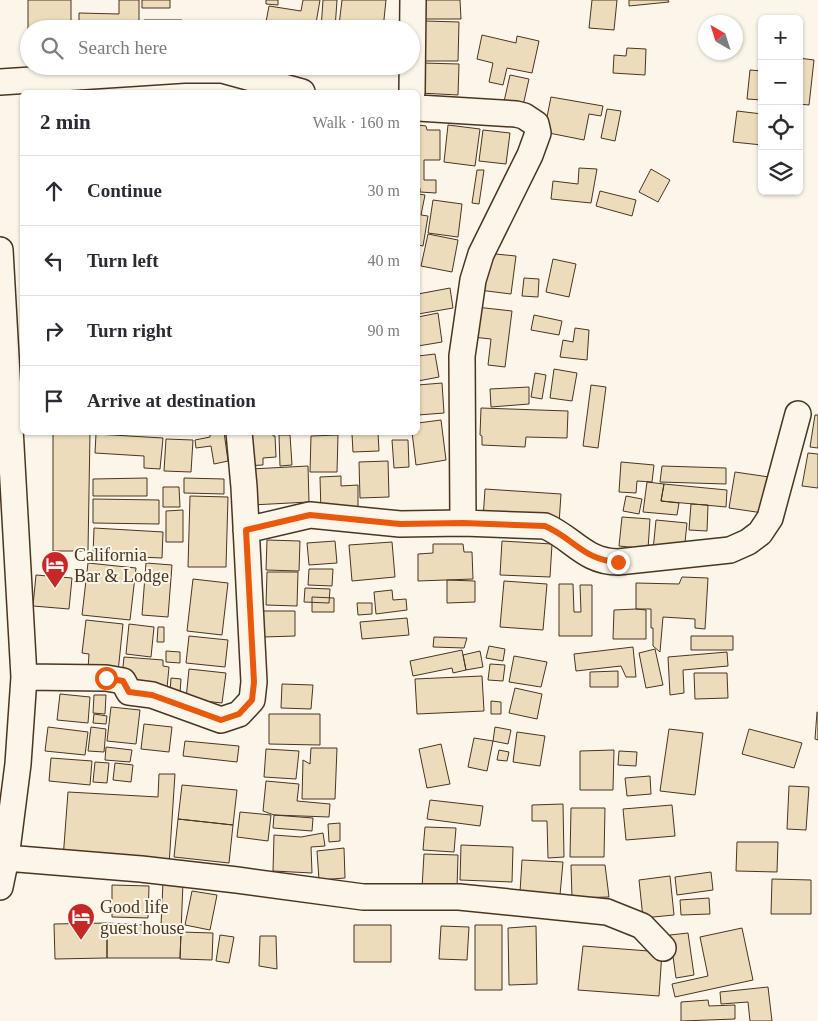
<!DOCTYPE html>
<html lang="en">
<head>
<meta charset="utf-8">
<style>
  body { margin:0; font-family:"Times New Roman",serif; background:#f2f2f3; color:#2b2b33 }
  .controls { position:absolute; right:15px; top:15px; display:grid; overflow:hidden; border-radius:8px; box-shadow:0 1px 4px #0004 }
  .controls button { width:45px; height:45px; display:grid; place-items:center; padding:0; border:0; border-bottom:1px solid #e1e1e2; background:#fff; color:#2b2b33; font:25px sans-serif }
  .compass { position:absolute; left:698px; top:15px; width:45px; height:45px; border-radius:50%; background:#fff; box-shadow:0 1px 4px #0004; rotate:321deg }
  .stop { position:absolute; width:15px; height:15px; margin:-11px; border:4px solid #ea580c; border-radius:50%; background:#fff }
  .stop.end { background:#ea580c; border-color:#fff; box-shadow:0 1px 5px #0008 }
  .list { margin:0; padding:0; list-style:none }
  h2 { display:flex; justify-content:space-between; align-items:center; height:65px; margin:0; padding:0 20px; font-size:21px }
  h2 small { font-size:16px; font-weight:400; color:#7c7c81 }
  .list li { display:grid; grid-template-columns:32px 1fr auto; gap:15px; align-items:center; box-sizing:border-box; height:70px; padding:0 20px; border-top:1px solid #e1e1e2 }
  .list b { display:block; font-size:19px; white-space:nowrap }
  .list em { font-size:16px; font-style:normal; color:#7c7c81 }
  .icon { flex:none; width:28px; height:28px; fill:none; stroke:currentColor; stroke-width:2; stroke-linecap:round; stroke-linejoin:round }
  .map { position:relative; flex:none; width:818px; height:1021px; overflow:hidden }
  .search { position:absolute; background:#fff; box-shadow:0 1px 4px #0004; left:20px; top:20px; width:400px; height:55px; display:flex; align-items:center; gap:12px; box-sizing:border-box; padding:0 18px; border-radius:28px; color:#7c7c81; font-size:19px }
  .panel { position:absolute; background:#fff; box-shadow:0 1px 4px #0004; left:20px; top:90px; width:400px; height:345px; border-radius:8px }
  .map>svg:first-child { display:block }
  .building { fill:#ecdcbc; stroke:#4a3520 }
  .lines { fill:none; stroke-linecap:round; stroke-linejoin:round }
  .minor-casing { stroke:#4a3520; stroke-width:28 }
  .minor { stroke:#fbf6e9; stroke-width:25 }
  .route { stroke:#ea580c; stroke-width:6 }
  .labels { text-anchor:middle; stroke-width:4; stroke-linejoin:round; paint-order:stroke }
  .poi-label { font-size:18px; fill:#4a3520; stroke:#fbf6e9; text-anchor:start }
</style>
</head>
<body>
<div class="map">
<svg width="818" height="1021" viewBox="0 0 818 1021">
  <rect width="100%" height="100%" fill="#fbf6e9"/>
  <path class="building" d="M28,0H71V29H29L28,33Z
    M119,0H139V29H79V13L119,14Z
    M142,0H170V8H142Z
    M266,0H278V5L266,4Z
    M303,0H320L315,29H306L266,22L269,6L301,11Z
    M323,0H337L335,29H321Z
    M342,0H386L383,29L339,25Z
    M422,0H460L461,19H422Z
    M592,0H617L614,30L589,28Z
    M629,0H668L669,2L629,6Z
    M144,20H182V29H144Z
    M184,21L203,22V29H184Z
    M425,21L459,22L458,61H424Z
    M482,35L516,43L517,36L539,41L532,73L507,68L503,85L489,82L493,63L477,59Z
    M627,48L646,49L645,75L613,73L614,55L626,56Z
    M799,58L814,60L809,105L799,104Z
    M422,63L459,64L458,95L420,93Z
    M263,66H328L327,74L263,70Z
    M750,70L762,71V100L747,99Z
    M510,75L529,79L522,110L503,106Z
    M68,89V92H27Z
    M551,97L603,106L601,116L589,114L584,140L544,132Z
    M607,109L621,111L615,141L601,138Z
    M737,111L762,114V145L733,142Z
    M418,125L426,126L427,130H440V160H424V180H436V193L420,192V188H418Z
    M448,125L480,129L475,166L444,162Z
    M483,130L510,133L506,164L479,161Z
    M579,168L597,169L591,203L551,199L553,181L578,184Z
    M651,169L670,180L658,202L639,192Z
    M477,170H484L479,204L472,203Z
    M600,191L636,200L632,216L596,206Z
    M418,194L425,195L421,215L428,216L423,246L418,245Z
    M433,200L462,204L458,237L428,233Z
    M428,234L458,240L452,272L421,266Z
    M485,253L516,256L511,294L479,290Z
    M553,259L576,264L569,297L546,292Z
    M524,278L539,279L538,297L522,296Z
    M450,288L453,308L418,314V294Z
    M476,307L512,311L505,367L488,365L491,339L472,337Z
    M438,313L442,342L418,346V317Z
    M534,315L562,321L559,335L531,330Z
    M575,328L589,330L587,360L560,357L563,340L573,342Z
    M435,354L439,377L418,381V356Z
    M554,369L577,373L572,401L550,398Z
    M535,373L546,375L542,399L531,397Z
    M442,383L444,413L418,415V385Z
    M591,385L606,387L598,448L583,446Z
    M529,387V404L491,407L490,389Z
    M481,408L568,411L567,438L526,437L525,447L482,445V436L480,435Z
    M815,415H818V448L810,447Z
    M441,420L446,460L416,465L412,432H418V423Z
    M53,432H90L88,551H53Z
    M224,432L228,461L214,464L211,446L196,448L195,440L210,437V434Z
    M246,432H289L273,433V436H275L276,457L263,458V465L243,466Z
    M378,433L379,451L353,452L352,434Z
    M96,434L163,438L160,469L144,468V456L95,453Z
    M279,435H290L292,465L280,466Z
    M338,435L337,472H310L311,436Z
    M166,439L193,440L191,472L164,471Z
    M392,440H408L409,467L394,468Z
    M808,453L818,454V488L802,486Z
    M388,461L389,497L360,498L359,462Z
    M621,462L654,465L652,482L637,481L636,493L619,492Z
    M308,466L309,502L252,505L251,469Z
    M662,466L726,468V484L660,482Z
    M735,472L769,477L763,513L729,508Z
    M341,476V486L358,485V512L321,513L320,477Z
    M147,478V496H93V479Z
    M184,478L224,479V494L184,493Z
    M647,482L664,484L661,501L679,503L677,515L643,512Z
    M664,484L727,490L726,507L661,501Z
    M163,487H179L180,507H163Z
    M485,489L561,494L559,524L483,519Z
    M190,496L228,497L226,567H188Z
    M626,496L642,499L639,514L623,511Z
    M93,499L159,500V524L93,523Z
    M691,504L708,505L707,531L689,530Z
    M183,510V542H166V511Z
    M622,517L650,519L648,549L619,546Z
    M656,520L687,523L684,552L653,550Z
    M94,528L163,532L162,558L93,555Z
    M267,540L300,541L299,571L266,570Z
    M335,541L337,563L309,565L307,543Z
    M502,541L552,544L550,577L500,575Z
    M392,542L395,577L352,581L349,545Z
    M433,544H463L464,552H472L473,579L418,581V554L433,553Z
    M88,563L136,568L130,620L82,615Z
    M146,563L172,565L168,617L142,615Z
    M309,569H333L332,586L308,585Z
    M267,572H298L297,606L266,605Z
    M36,575L72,578L69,609L33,606Z
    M682,577L708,578L705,629L695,628V619L663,617L660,652L653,646V628H651V609H636V583L679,584Z
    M193,579L228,583L222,635L187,631Z
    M447,580L475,581V602L447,603Z
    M504,581L547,584L543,630L500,627Z
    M559,584H573L574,612H581L580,585H592V636H559Z
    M305,588L330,589L329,603L304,602Z
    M392,590L393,600L406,599L407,610L376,614L374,592Z
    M312,597L334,598V612H312Z
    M357,603H372V614L358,615Z
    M636,609L646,610V639H613L614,610Z
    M263,611H295V636L263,637Z
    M407,618L409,635L362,639L360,622Z
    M86,620L123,624L118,672L88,669L89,654L82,653Z
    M129,624L154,627L151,657L126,654Z
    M158,627H164V642H157Z
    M189,636L228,640L225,667L186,663Z
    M691,636H733V650H691Z
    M434,637L467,638L464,648L433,647Z
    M489,646L505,649L503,661L486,658Z
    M633,647L636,677H626L621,666L576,671L574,654Z
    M655,649L663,685L646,688L639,653Z
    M462,650L466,670L453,673L452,668L413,676L410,661Z
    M166,651L180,652V663L166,662Z
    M480,651L483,667L466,670L463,655Z
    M727,652L728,666L683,670L684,693L670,695L668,657Z
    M514,656L547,662L541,687L509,682Z
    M124,657L163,660V666L169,667L167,688L129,684L122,677Z
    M490,664L505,665L503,681L488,680Z
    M189,669L226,673L222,703L186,699Z
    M618,671V687H590V672Z
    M694,673H727L728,698L695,699Z
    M482,676L484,711L417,714L415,679Z
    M171,678L181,679L180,693L170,692Z
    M282,684L313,685L311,709L281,708Z
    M515,688L542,694L537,719L509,713Z
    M60,694L90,697L88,723L57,720Z
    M94,695H106L105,714L93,713Z
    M491,701L501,702V714H491Z
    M111,707L140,710L136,744L107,741Z
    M817,712H818V740L815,739Z
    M94,714L107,716L106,724L93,723Z
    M269,714H320V745L269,744Z
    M144,724L172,727L169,752L141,749Z
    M48,727L88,732L85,755L45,751Z
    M91,727L106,729L104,752L88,751Z
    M495,727L511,730L508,744L493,741Z
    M669,729L703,733L695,795L660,791Z
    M749,729L802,743L794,768L742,754Z
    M517,732L545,736L540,766L513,762Z
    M474,738L493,741L487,771L468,767Z
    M185,741L239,746L237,762L183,756Z
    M441,744L450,784L427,788L419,749Z
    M106,747L132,750L130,762L105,760Z
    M311,748H337L335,799H302L303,760L310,764Z
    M266,749L299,751L296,779L264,777Z
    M499,750L509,752L507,761L497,760Z
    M614,750L613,790H580V751Z
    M619,751L637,752L636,766L618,765Z
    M51,758L92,761L90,785L49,781Z
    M95,762L109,763L107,783L93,782Z
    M115,763L133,765L131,782L113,780Z
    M159,774H175L169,865L63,859L68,792L158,797Z
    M650,776L651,794L627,796L625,778Z
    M266,781L299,784L297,801L330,804L329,817L274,815L263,811Z
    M182,785L237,790L233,825L178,819Z
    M789,786L809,787L806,830L787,829Z
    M430,800L483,806L480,826L427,819Z
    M563,804L564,857L548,858L547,821H532V805Z
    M672,805L675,836L626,840L623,809Z
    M571,808H605L604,857H570Z
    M240,812L271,815L268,841L237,837Z
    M274,815L313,818L312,831L273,828Z
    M178,819L233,825L229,863L174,857Z
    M340,823V841L329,842L328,824Z
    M425,827L456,828L454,852L423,850Z
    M323,833L325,846L311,847L312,873L273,871L274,835L301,837Z
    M737,842H778L777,872L736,871Z
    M461,845L513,847L512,882L460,880Z
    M344,848L345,878L319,880L317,851Z
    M424,854L458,855L457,889L422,888Z
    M522,860L563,862L560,895L520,892Z
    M571,865H605L609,897L572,898Z
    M711,872L713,890L677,895L675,877Z
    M670,876L674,915L643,918L639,880Z
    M772,879L811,880V914H771Z
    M163,882H183L180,958H107V923L161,926Z
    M112,885L149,886L148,918L112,917Z
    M192,891L217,895L210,930L185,925Z
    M709,898L710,914L681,915L680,900Z
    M107,923V958L55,959L54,924Z
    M354,925H391V962H354Z
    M475,925H502V990H475Z
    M441,926L469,927L467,960L439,959Z
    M536,926L537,984L509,985L508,928Z
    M742,928L753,980L675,997L672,984L708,976L700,937Z
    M181,932L213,933L212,960L180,959Z
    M688,933L694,975L676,978L670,935Z
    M220,935L234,937L229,963L216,961Z
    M260,936H276L277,969L259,966Z
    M583,946L662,952L659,996L578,990Z
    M768,987L772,1021H750L748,1002L721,1004L720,992Z
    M708,1000L709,1006L735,1005V1019L681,1021V1002Z"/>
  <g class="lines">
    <defs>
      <path id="minor" d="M0,82L184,70H222L302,92
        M412,92L413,0
        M418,108L516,114L524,116L536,124L538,133L530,155L481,254L473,280L462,356L463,523
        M0,250L24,677L18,764L6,858L0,887
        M246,530L310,515L400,524L463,523L545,526C573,538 585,562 618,562L730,550L748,542L760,533L770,518L798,414
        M24,677L106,678L123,681L129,692L152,695L221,720L239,714L252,700L254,682L244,487L239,432
        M6,858L141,869L237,880L363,897H459L607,912L642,926L663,948"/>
    </defs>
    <use href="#minor" class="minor-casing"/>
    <use href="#minor" class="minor"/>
  </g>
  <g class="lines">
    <path class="route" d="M106,678L123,681L129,692L152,695L221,720L239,714L252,700L254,682L246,530L310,515L400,524L463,523L545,526C573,538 585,561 618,562"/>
  </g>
  <defs>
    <symbol id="hotel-pin" viewBox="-11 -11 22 30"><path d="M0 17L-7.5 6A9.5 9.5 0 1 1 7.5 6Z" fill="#c62828" stroke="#fbf6e9"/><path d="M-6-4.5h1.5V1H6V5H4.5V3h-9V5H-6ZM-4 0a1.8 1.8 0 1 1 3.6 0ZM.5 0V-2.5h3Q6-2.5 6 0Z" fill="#fff"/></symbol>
  </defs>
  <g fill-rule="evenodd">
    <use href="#hotel-pin" x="39" y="549" width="32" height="43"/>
    <use href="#hotel-pin" x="65" y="901" width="32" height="43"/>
  </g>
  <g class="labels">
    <g class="poi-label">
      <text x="74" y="561">California<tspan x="74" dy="21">Bar &amp; Lodge</tspan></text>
      <text x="100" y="913">Good life<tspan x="100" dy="21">guest house</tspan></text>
    </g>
  </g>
</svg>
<div class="controls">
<button>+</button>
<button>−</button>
<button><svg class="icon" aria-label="locate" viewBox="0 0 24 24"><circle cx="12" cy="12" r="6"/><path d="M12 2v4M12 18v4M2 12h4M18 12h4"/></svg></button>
<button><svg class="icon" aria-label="layers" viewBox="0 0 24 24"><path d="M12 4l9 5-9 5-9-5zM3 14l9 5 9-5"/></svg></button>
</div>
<svg class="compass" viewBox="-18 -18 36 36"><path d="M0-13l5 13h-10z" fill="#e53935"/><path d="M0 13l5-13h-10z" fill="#7c7c81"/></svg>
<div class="stop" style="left:106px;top:678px"></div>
<div class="stop end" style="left:618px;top:562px"></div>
<div class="search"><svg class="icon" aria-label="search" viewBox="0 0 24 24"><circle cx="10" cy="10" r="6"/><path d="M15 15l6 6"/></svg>Search here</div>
<section class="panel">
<h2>2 min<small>Walk · 160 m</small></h2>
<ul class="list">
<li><svg class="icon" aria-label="ahead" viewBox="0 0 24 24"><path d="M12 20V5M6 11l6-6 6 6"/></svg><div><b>Continue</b></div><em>30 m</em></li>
<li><svg class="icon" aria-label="left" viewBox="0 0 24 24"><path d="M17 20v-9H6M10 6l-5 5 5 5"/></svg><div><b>Turn left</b></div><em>40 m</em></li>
<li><svg class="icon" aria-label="right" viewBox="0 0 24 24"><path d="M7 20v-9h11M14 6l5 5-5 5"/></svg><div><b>Turn right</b></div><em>90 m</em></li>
<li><svg class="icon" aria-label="arrive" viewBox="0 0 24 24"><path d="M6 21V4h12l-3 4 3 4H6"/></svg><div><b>Arrive at destination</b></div></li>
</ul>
</section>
</div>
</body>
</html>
